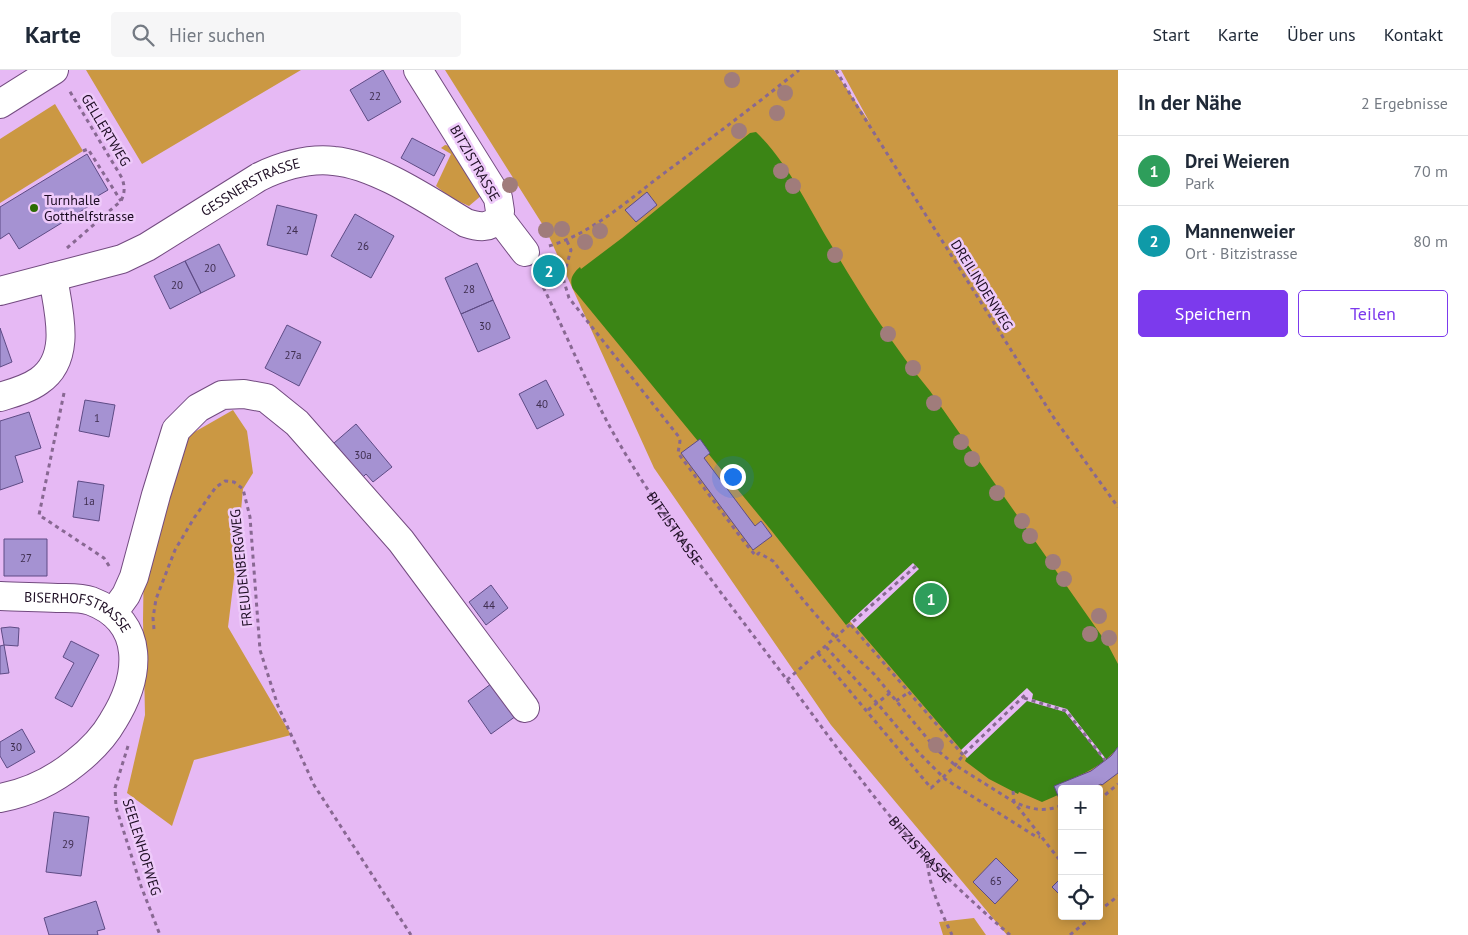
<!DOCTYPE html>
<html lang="de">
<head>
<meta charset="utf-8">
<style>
  body { margin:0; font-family:"PT Sans",sans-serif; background:#f6f6f7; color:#1f2937 }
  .controls { position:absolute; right:15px; bottom:15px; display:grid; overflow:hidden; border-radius:5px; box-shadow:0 2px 12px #0003 }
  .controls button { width:45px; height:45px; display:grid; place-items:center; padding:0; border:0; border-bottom:1px solid #e0e1e3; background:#fff; color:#1f2937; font:25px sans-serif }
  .you { position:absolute; left:732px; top:406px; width:18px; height:18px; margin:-12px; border:4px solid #fff; border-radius:50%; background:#1a73e8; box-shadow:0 0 0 8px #1a73e833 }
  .badge { display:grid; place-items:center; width:32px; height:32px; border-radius:50%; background:#7c3aed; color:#fff; font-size:16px; font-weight:700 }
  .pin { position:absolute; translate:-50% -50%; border:2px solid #fff; box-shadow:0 1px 5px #0006 }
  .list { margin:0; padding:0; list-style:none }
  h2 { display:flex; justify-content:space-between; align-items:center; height:65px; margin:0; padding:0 20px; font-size:21px }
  h2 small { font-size:16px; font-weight:400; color:#747a83 }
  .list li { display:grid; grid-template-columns:32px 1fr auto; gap:15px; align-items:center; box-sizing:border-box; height:70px; padding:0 20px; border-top:1px solid #e0e1e3 }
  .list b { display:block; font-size:19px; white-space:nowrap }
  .list p { margin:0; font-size:16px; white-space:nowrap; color:#747a83 }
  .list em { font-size:16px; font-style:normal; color:#747a83 }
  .actions { display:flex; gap:10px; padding:15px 20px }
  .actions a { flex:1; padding:11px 0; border:1px solid #7c3aed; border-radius:5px; text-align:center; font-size:18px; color:#7c3aed }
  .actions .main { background:#7c3aed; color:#fff }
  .icon { flex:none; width:28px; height:28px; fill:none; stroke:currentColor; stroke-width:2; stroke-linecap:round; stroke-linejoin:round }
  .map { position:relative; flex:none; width:1118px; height:865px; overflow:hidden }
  header { display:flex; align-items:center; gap:30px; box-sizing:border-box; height:70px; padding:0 25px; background:#fff; border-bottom:1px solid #e0e1e3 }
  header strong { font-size:24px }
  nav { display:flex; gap:28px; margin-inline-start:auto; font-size:18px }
  .search { width:350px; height:45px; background:#f6f6f7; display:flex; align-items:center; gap:12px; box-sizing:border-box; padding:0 18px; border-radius:5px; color:#747a83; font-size:19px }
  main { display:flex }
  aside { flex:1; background:#fff }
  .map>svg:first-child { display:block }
  .green { fill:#cb9843; fill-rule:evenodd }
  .water { fill:#3b8515 }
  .pier { fill:#e6b9f4 }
  .building { fill:#a592d2; stroke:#5e4b85 }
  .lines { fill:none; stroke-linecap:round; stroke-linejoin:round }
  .minor-casing { stroke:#734b80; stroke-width:30 }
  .path { stroke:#886892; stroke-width:3; stroke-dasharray:4 4; stroke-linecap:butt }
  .minor { stroke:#fff; stroke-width:28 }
  .tree { fill:#a07c7b }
  .poi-dot { fill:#2c6d03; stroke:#eecafa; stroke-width:2 }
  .labels { text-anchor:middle; stroke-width:5; stroke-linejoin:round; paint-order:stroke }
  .number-label { font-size:11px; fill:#3f2e4f }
  .street-label { font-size:14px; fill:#1d0d23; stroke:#eecafa }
  .poi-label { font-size:14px; fill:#1d0d23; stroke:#eecafa; text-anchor:start }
</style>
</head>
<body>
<header>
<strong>Karte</strong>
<div class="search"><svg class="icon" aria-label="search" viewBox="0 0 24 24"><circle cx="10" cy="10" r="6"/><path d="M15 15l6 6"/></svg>Hier suchen</div>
<nav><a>Start</a><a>Karte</a><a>Über uns</a><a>Kontakt</a></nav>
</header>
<main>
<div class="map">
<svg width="1118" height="865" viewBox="0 0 1118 865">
  <rect width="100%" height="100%" fill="#e6b9f4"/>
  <path class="green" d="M86,0H301L142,94Z
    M445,0H834L870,53L841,0H1118V865H1007L831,655L654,398L546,160ZM1062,719H1099V846H1062Z
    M55,34L83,81L0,133V69Z
    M445,75L450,76L482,125L469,136L451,128L436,116L451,84L441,78Z
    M233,340L247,361L253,403L243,419L237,484L228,557L291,665L194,690L172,756L127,723L145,645L143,550L144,483L155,397L191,364Z
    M974,848L986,865H943L939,852Z"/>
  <path class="water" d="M756,62C788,93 807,135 830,173C860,224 892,275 930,321L1108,575L1118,594V677C1102,698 1078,706 1055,716L1058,725L1042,732L1019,722L1018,724L989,709L965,691L967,687L958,676L851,551L846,555L771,460L573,219C569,210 572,204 580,197L581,199L622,168L750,63Z"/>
  <path class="pier" d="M913,493L919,499L856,558L850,551Z
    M1027,618L1033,624L1032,629L1067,639L1106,689L1105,691L1065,642L1027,631L967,688L961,680Z"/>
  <path class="building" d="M383,0L401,32L368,51L350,20Z
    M412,68L445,85L434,106L401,88Z
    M87,84L108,120L89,131L91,135L19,179L9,163L0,169V137Z
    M647,122L657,135L636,152L625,140Z
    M277,135L317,145L307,185L267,175Z
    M355,144L394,166L371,208L331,186Z
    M219,174L235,206L201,223L185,191Z
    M185,191L201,223L170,239L154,206Z
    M477,193L493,230L461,244L445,208Z
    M493,230L510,268L478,282L461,244Z
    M287,255L321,272L299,316L265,298Z
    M0,258L12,292L0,297Z
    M546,310L564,345L537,359L519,324Z
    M85,330L115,335L109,367L79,361Z
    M29,342L41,378L15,386L23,412L0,420V351Z
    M356,354L392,397L373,412L366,404L363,407L334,373Z
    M700,369L710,383L704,388L755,456L761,451L772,466L753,480L681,383Z
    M78,411L104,415L99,451L73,447Z
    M4,469H47V506H4Z
    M491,515L508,538L486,555L469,532Z
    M10,557L19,558L18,576L4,575L1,558Z
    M71,571L99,585L72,637L55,628L74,593L63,587Z
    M4,575L9,603L0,604V576Z
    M499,608L523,641L491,664L468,631Z
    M22,659L35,682L7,698L0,686V672Z
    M1118,677V703L1102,715L1101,714L1091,719H1062V730L1060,731L1054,716L1091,701L1111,686Z
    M54,742L89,747L81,806L46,802Z
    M996,788L1018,810L995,834L973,812Z
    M1061,808L1062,809V827L1052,817Z
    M96,831L105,859L97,861L98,865H49L44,848Z"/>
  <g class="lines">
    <defs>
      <g id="minor">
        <path d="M418,0L498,128L500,141L499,148L525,182"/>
        <path d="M0,34L54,0"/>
        <path id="s2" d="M0,221L122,189L147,177L259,107C282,96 308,88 334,91C377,95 429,131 466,153C478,157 490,159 499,148"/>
        <path d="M0,327C13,323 28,319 39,311C73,288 58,240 53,207"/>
        <path id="s3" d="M0,526C19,527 38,527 57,528C68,528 80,527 91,531C147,552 140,608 113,651C104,667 89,682 75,693C54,710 27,723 0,728"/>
        <path d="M113,543L126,525L134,507L156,425L176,360L198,338L222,325L244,324L266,328L297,353L401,471L525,638"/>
      </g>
    </defs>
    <use href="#minor" class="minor-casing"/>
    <g class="path">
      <path d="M836,0L857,36L1054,348L1118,437"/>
      <path d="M83,81L88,79L121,131"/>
      <path d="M567,171L571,180L563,208L569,228L679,367L680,371L678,383L745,473L756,486L759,483L773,491L804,531L836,568L874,604L936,679L955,695L1014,732L1062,793"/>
      <path d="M549,176C590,164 625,133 659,107C706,72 753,37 799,0"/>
      <path d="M67,178L121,131C125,123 125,117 122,108L69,20"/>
      <path id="s1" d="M536,203C565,259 587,318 619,373C665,452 723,525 778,598C811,642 843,687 877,730C916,780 963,824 1010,865"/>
      <path d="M64,323L39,445L104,488L111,499"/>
      <path d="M851,555L963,685"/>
      <path d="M154,559L153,548L156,529L175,480L194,448L216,417L225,411L234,412L243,419L250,447L260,580L278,636L314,715L411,865"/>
      <path d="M826,577L877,633L919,683L945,709L1035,766L1040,767"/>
      <path d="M818,583L931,718L953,698L964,684L1027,623"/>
      <path d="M787,610L916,496"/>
      <path d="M1024,628L1066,641L1105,690"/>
      <path d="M896,631L909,622"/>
      <path d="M868,640L890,623"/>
      <path d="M128,676L115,718L116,737L141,816L160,865"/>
      <path d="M1013,721L1014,732C1030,739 1044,743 1062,735"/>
      <path d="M1099,730L1118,714"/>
      <path d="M927,786C928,815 940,839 952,865"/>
      <path d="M1099,841L1118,826"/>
      <path d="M1070,865L1093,846"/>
    </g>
    <use href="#minor" class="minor"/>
  </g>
  <g class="tree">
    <circle cx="732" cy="10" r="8"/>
    <circle cx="785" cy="23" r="8"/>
    <circle cx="777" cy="43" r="8"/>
    <circle cx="739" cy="61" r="8"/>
    <circle cx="781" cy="101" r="8"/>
    <circle cx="510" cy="115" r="8"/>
    <circle cx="793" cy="116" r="8"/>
    <circle cx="562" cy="159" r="8"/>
    <circle cx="546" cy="160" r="8"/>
    <circle cx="600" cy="161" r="8"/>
    <circle cx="585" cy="172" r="8"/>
    <circle cx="835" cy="185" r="8"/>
    <circle cx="888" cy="264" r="8"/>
    <circle cx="913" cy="298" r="8"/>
    <circle cx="934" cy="333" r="8"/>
    <circle cx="961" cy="372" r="8"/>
    <circle cx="972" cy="389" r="8"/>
    <circle cx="997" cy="423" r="8"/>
    <circle cx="1022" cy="451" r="8"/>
    <circle cx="1030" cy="466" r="8"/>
    <circle cx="1053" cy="492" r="8"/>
    <circle cx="1064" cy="509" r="8"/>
    <circle cx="1099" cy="546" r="8"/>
    <circle cx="1090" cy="564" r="8"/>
    <circle cx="1109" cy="568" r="8"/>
    <circle cx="936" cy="675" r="8"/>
  </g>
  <circle class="poi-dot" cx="34" cy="138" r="5"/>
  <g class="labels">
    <g class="number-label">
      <text x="375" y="30">22</text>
      <text x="292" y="164">24</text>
      <text x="363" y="180">26</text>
      <text x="210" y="202">20</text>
      <text x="177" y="219">20</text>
      <text x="469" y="223">28</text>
      <text x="485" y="260">30</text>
      <text x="293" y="289">27a</text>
      <text x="542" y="338">40</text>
      <text x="97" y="352">1</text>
      <text x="363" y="389">30a</text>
      <text x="89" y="435">1a</text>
      <text x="26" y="492">27</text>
      <text x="489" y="539">44</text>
      <text x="16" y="681">30</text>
      <text x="68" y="778">29</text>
      <text x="996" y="815">65</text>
    </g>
    <g class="street-label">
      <text transform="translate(106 60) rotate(59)" y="5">GELLERTWEG</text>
      <text transform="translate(475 93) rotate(60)" y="5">BITZISTRASSE</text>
      <text dy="5" stroke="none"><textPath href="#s2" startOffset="274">GESSNERSTRASSE</textPath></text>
      <text transform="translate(982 215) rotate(58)" y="5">DREILINDENWEG</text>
      <text dy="5" stroke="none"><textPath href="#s1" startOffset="291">BITZISTRASSE</textPath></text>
      <text transform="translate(241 498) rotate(-96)" y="5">FREUDENBERGWEG</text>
      <text dy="5" stroke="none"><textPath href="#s3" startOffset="82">BISERHOFSTRASSE</textPath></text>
      <text transform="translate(142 777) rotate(73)" y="5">SEELENHOFWEG</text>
      <text dy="5" stroke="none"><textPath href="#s1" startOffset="696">BITZISTRASSE</textPath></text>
    </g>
    <g class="poi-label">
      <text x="44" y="135">Turnhalle<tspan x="44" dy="16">Gotthelfstrasse</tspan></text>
    </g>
  </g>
</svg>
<div class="controls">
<button>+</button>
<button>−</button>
<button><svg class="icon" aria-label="locate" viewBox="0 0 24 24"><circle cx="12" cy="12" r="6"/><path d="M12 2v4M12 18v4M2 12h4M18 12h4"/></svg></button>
</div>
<div class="you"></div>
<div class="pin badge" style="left:931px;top:529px;background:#2e9e5b">1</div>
<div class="pin badge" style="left:549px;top:201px;background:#0f9aa8">2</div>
</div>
<aside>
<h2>In der Nähe<small>2 Ergebnisse</small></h2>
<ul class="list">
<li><span class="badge" style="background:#2e9e5b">1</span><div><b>Drei Weieren</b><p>Park</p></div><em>70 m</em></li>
<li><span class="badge" style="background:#0f9aa8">2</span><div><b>Mannenweier</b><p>Ort · Bitzistrasse</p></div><em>80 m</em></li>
</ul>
<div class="actions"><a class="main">Speichern</a><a>Teilen</a></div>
</aside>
</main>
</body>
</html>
